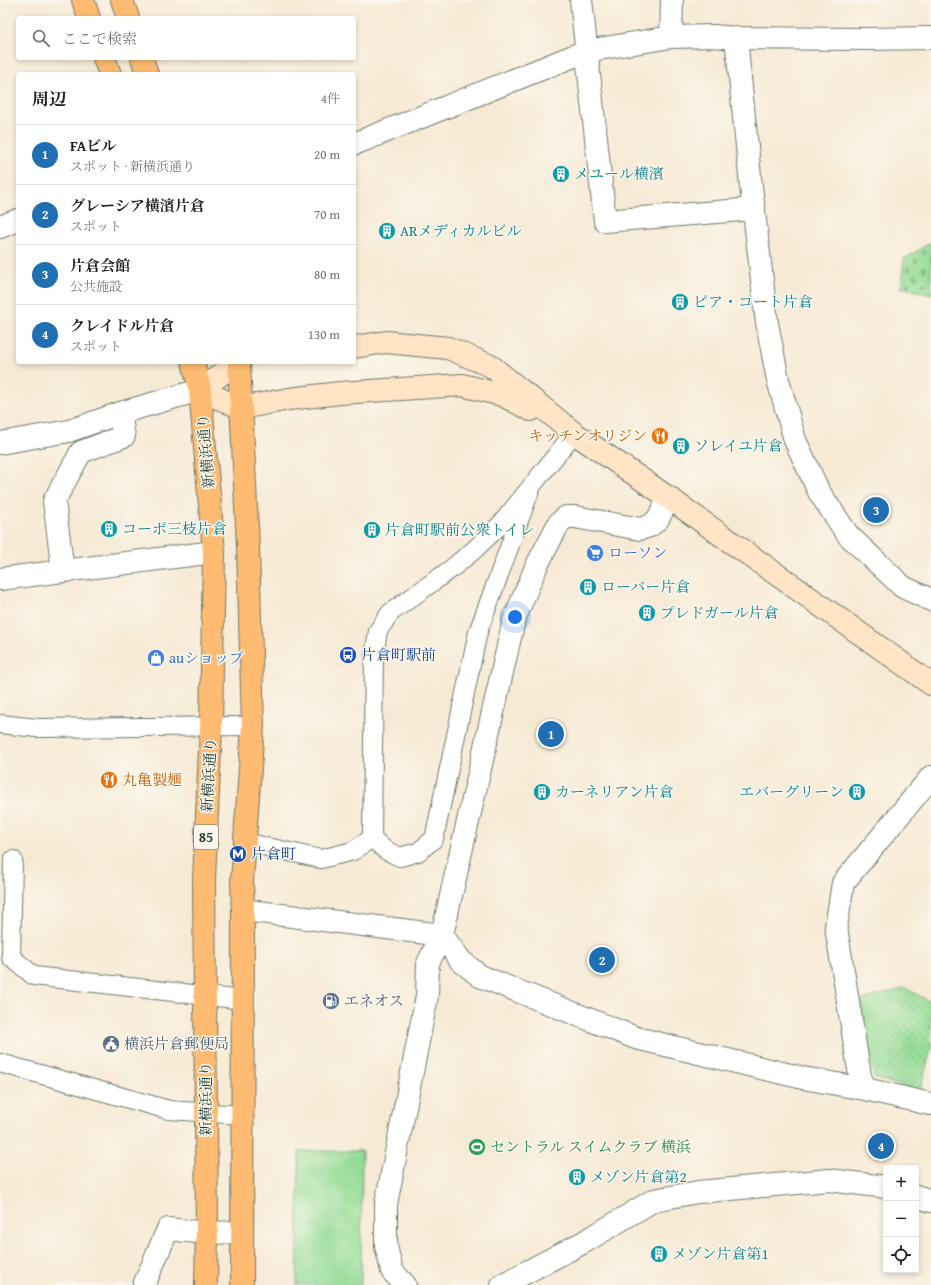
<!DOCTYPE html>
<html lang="ja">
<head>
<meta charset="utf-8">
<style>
  body { margin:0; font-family:"Gentium Book Plus","Noto Serif JP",serif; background:#f6f6f6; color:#222 }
  .controls { position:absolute; right:12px; bottom:12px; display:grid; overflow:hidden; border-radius:4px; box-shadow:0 2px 6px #0003 }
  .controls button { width:36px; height:36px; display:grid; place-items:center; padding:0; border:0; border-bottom:1px solid #e0e0e0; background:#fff; color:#222; font:20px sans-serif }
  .you { position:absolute; left:515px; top:617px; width:14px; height:14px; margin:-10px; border:3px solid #fff; border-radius:50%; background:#1a73e8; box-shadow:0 0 0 6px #1a73e833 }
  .badge { display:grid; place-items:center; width:26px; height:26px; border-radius:50%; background:#1f6fb2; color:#fff; font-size:13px; font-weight:700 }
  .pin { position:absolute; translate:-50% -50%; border:2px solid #fff; box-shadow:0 1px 4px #0006 }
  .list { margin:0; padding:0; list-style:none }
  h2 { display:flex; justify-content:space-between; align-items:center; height:52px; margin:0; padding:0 16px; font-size:17px }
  h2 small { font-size:13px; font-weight:400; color:#767676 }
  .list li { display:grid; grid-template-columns:26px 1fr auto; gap:12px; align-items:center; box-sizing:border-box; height:60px; padding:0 16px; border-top:1px solid #e0e0e0 }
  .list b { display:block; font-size:15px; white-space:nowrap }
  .list p { margin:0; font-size:13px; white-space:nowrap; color:#767676 }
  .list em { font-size:13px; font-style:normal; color:#767676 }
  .icon { flex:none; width:22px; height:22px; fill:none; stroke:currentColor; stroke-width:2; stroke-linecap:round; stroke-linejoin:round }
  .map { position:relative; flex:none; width:931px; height:1285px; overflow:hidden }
  .search { position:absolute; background:#fff; box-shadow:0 2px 6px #0003; left:16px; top:16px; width:340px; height:44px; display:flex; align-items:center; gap:10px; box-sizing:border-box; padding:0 14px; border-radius:4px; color:#767676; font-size:15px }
  .panel { position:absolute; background:#fff; box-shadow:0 2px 6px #0003; left:16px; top:72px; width:340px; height:292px; border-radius:4px }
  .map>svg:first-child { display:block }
  .cemetery { fill:url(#cemetery-stones); stroke:#5a8c65 }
  .park { fill:url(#park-dots); stroke:#5a8c65 }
  .pitch { fill:#95dc96; stroke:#5a8c65 }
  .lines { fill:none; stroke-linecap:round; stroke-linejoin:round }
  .lane-casing { stroke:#6b7a6c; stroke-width:20 }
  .street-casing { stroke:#6b7a6c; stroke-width:24 }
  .secondary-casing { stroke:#6b7a6c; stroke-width:24 }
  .primary-casing { stroke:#6b7a6c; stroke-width:24 }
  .lane { stroke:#fff; stroke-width:18 }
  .street { stroke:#fff; stroke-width:22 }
  .secondary { stroke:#ffe4c6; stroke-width:22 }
  .primary { stroke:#febb71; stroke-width:22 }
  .labels { text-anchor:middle; stroke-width:3; stroke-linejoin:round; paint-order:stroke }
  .shield { fill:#fbf7ec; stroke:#61756b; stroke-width:1 }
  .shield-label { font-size:14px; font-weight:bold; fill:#1f3d34 }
  .culture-label { font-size:15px; fill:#0d838f; stroke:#fbf7ec; text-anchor:start }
  .food-label { font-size:15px; fill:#c56008; stroke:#fbf7ec; text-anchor:end }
  .street-label { font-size:15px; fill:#1f3d34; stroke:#fbf7ec }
  .shop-label { font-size:15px; fill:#366cbe; stroke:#fbf7ec; text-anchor:start }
  .transit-label { font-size:15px; fill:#164399; stroke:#fbf7ec; text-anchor:start }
  .service-label { font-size:15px; fill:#4e5e75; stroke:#fbf7ec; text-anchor:start }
  .leisure-label { font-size:15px; fill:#27864d; stroke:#fbf7ec; text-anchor:start }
</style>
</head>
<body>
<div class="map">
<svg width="931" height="1285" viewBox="0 0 931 1285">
  <defs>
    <pattern id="cemetery-stones" width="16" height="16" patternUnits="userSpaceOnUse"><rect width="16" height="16" fill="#95dc96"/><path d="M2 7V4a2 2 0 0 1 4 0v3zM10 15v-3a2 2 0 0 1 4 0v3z" fill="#79b47b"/></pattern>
    <pattern id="park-dots" width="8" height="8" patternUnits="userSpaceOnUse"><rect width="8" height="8" fill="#95dc96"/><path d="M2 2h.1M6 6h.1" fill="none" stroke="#79b47b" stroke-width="1.8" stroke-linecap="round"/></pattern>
  </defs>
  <rect width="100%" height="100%" fill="#fbf7ec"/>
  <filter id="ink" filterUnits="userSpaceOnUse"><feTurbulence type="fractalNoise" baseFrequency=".025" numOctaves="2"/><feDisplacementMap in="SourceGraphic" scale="8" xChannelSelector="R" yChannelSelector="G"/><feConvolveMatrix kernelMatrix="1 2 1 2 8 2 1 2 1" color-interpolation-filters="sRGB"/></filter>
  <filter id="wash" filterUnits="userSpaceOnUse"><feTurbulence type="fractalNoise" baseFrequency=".012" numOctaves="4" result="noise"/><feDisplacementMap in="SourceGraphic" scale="16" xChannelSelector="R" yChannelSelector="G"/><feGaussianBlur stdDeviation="0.9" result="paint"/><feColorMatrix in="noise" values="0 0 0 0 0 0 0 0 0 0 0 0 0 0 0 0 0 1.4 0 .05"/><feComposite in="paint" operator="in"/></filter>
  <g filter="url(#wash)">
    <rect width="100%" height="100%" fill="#f7ead5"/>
    <path class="cemetery" d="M931,242V295L901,287L904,259Z"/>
    <path class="park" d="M905,988L931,1002V1049L920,1091L874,1078L861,1000Z"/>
    <path class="pitch" d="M299,1151H362L361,1285H297Z"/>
  </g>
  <g filter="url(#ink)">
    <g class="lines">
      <defs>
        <path id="lane" d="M531,488L478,632L434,839L418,852L400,857L385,850L372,838L374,655L378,631L390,613L451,569L474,550L502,523L574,433
          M0,724L37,728L253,726
          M245,842L321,859L353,851L372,838
          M13,860L11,957L34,976L243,1000
          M0,1063L169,1110L242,1115"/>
        <path id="street" d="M581,0L605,221L754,209
          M671,37L672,0
          M736,38L751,186L767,323L778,380L795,440L819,492L848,535L903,587L931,600
          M354,144L586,51L671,37L713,36L736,38L866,39L931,38
          M0,227L18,220
          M0,443L69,431L120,413L200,390
          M63,571L54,501L81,452L124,436L120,413
          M0,579L214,552
          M243,910L442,935L461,961L480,976L636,1038L803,1078L865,1089
          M930,1104L865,1089L860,1076L836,927L843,883L931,777
          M916,1196L931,1201
          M144,1285L168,1229L207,1233L242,1232
          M405,1285L392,1271L386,1246V1204L427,996L428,963L442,935L514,620L536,567L559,523L566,517H575L640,529L650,526L658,519L669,498
          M502,1285L584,1242L654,1200L698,1192L829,1180L886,1187"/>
        <path id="secondary" d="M354,347L386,342L448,348L491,366L574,433L669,498L931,684
          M238,362L200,390L241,408L289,399L340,393L462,385L502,395L531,410"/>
        <path id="primary" d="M83,0L89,18
          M122,0L128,18
          M104,58L110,74
          M142,58L147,74
          M193,362L200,390L214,552L211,727L204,879L207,1233L206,1285
          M239,362L248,547L253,726L242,882L243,910L242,1285"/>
      </defs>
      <use href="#lane" class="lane-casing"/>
      <use href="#street" class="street-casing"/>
      <use href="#secondary" class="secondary-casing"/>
      <use href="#primary" class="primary-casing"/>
      <use href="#lane" class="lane"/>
      <use href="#street" class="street"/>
      <use href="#secondary" class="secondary"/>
      <use href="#primary" class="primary"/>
    </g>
  </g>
  <defs>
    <symbol id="building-disc" viewBox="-11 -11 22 22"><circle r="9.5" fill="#0f9aa8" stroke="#fbf7ec"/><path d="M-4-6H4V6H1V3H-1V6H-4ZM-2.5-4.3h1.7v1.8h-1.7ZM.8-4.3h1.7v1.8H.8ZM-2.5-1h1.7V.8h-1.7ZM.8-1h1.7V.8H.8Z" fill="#fff"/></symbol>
    <symbol id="restaurant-disc" viewBox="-11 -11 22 22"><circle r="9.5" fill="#e8710a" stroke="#fbf7ec"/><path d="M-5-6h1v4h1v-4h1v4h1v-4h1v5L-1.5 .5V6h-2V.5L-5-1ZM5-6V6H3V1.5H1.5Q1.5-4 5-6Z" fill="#fff"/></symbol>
    <symbol id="supermarket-disc" viewBox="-11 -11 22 22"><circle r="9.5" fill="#3f7fe0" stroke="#fbf7ec"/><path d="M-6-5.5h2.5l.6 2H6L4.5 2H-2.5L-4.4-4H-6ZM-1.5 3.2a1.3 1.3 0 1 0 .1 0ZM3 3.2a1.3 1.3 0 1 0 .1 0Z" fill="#fff"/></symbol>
    <symbol id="bus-disc" viewBox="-11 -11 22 22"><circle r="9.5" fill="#1a4fb4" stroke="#fbf7ec"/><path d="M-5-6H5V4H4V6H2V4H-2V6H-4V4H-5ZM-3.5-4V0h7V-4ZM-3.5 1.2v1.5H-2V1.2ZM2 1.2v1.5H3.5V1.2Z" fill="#fff"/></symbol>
    <symbol id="shop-disc" viewBox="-11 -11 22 22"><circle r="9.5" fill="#3f7fe0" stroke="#fbf7ec"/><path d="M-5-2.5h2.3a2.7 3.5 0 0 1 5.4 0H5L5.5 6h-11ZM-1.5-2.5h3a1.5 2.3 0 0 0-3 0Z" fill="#fff"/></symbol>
    <symbol id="metro-disc" viewBox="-11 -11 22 22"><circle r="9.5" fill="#1a4fb4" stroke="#fbf7ec"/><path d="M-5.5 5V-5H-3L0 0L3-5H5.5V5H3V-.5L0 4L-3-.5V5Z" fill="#fff"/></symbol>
    <symbol id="fuel-disc" viewBox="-11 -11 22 22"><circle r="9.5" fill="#5c6f8a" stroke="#fbf7ec"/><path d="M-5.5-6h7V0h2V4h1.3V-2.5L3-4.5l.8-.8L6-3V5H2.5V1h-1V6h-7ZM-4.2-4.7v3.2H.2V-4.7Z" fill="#fff"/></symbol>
    <symbol id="civic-disc" viewBox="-11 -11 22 22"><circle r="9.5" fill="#5c6f8a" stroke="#fbf7ec"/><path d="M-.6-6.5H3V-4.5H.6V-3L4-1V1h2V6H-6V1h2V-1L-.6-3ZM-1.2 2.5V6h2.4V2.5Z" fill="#fff"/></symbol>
    <symbol id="stadium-disc" viewBox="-11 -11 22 22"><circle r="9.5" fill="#2e9e5b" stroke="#fbf7ec"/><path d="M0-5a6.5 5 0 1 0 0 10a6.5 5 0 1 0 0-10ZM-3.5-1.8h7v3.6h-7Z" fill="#fff"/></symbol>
  </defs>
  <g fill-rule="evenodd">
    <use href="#building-disc" x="551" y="164" width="20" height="20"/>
    <use href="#building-disc" x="377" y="221" width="20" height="20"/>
    <use href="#building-disc" x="670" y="292" width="20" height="20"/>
    <use href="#restaurant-disc" x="650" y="426" width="20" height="20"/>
    <use href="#building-disc" x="671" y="436" width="20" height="20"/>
    <use href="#building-disc" x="99" y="519" width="20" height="20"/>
    <use href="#building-disc" x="362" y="520" width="20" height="20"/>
    <use href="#supermarket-disc" x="585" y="543" width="20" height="20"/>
    <use href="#building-disc" x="578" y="577" width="20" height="20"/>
    <use href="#building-disc" x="637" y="603" width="20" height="20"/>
    <use href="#bus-disc" x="338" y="645" width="20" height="20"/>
    <use href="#shop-disc" x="146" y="648" width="20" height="20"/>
    <use href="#restaurant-disc" x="99" y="770" width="20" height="20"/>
    <use href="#building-disc" x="532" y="782" width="20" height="20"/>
    <use href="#building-disc" x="847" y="782" width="20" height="20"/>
    <use href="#metro-disc" x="228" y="844" width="20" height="20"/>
    <use href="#fuel-disc" x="321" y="991" width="20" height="20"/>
    <use href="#civic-disc" x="101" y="1034" width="20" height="20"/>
    <use href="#stadium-disc" x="467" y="1137" width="20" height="20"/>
    <use href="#building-disc" x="567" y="1167" width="20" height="20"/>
    <use href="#building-disc" x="649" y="1244" width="20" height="20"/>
  </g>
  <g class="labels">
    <rect class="shield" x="194" y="825" width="24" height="24" rx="3"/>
    <g class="shield-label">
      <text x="206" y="842">85</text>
    </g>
    <g class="culture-label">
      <text x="574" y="179">メユール横濱</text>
      <text x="400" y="236">ARメディカルビル</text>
      <text x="693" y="307">ピア・コート片倉</text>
      <text x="694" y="451">ソレイユ片倉</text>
      <text x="122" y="534">コーポ三枝片倉</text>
      <text x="385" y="535">片倉町駅前公衆トイレ</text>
      <text x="601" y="592">ローバー片倉</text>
      <text x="660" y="618">プレドガール片倉</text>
      <text x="555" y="797">カーネリアン片倉</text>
      <text x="844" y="797" text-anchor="end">エバーグリーン</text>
      <text x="590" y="1182">メゾン片倉第2</text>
      <text x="672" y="1259">メゾン片倉第1</text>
    </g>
    <g class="food-label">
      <text x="647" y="441">キッチンオリジン</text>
      <text x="122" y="785" text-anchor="start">丸亀製麺</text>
    </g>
    <g class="street-label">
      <text transform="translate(206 451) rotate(-95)" y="5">新横浜通り</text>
      <text transform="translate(209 775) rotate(-87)" y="5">新横浜通り</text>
      <text transform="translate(206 1099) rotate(-90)" y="5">新横浜通り</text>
    </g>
    <g class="shop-label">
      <text x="608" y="558">ローソン</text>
      <text x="169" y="663">auショップ</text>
    </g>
    <g class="transit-label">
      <text x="361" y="660">片倉町駅前</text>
      <text x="251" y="859">片倉町</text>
    </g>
    <g class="service-label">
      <text x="344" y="1006">エネオス</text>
      <text x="124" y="1049">横浜片倉郵便局</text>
    </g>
    <g class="leisure-label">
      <text x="490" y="1152">セントラル スイムクラブ 横浜</text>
    </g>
  </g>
</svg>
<div class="controls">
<button>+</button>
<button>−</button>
<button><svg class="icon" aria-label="locate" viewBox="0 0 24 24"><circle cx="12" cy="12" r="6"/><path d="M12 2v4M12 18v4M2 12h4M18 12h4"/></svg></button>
</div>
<div class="you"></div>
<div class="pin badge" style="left:551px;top:734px">1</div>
<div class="pin badge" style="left:602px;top:960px">2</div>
<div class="pin badge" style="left:876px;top:510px">3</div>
<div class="pin badge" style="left:881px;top:1146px">4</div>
<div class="search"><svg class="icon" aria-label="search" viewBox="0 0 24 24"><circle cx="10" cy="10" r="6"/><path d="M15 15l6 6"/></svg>ここで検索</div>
<section class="panel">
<h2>周辺<small>4件</small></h2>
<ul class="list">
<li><span class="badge">1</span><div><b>FAビル</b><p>スポット · 新横浜通り</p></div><em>20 m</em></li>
<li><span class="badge">2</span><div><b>グレーシア横濱片倉</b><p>スポット</p></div><em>70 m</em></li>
<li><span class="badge">3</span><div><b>片倉会館</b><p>公共施設</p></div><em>80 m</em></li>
<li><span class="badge">4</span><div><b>クレイドル片倉</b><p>スポット</p></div><em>130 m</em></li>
</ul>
</section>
</div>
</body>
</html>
